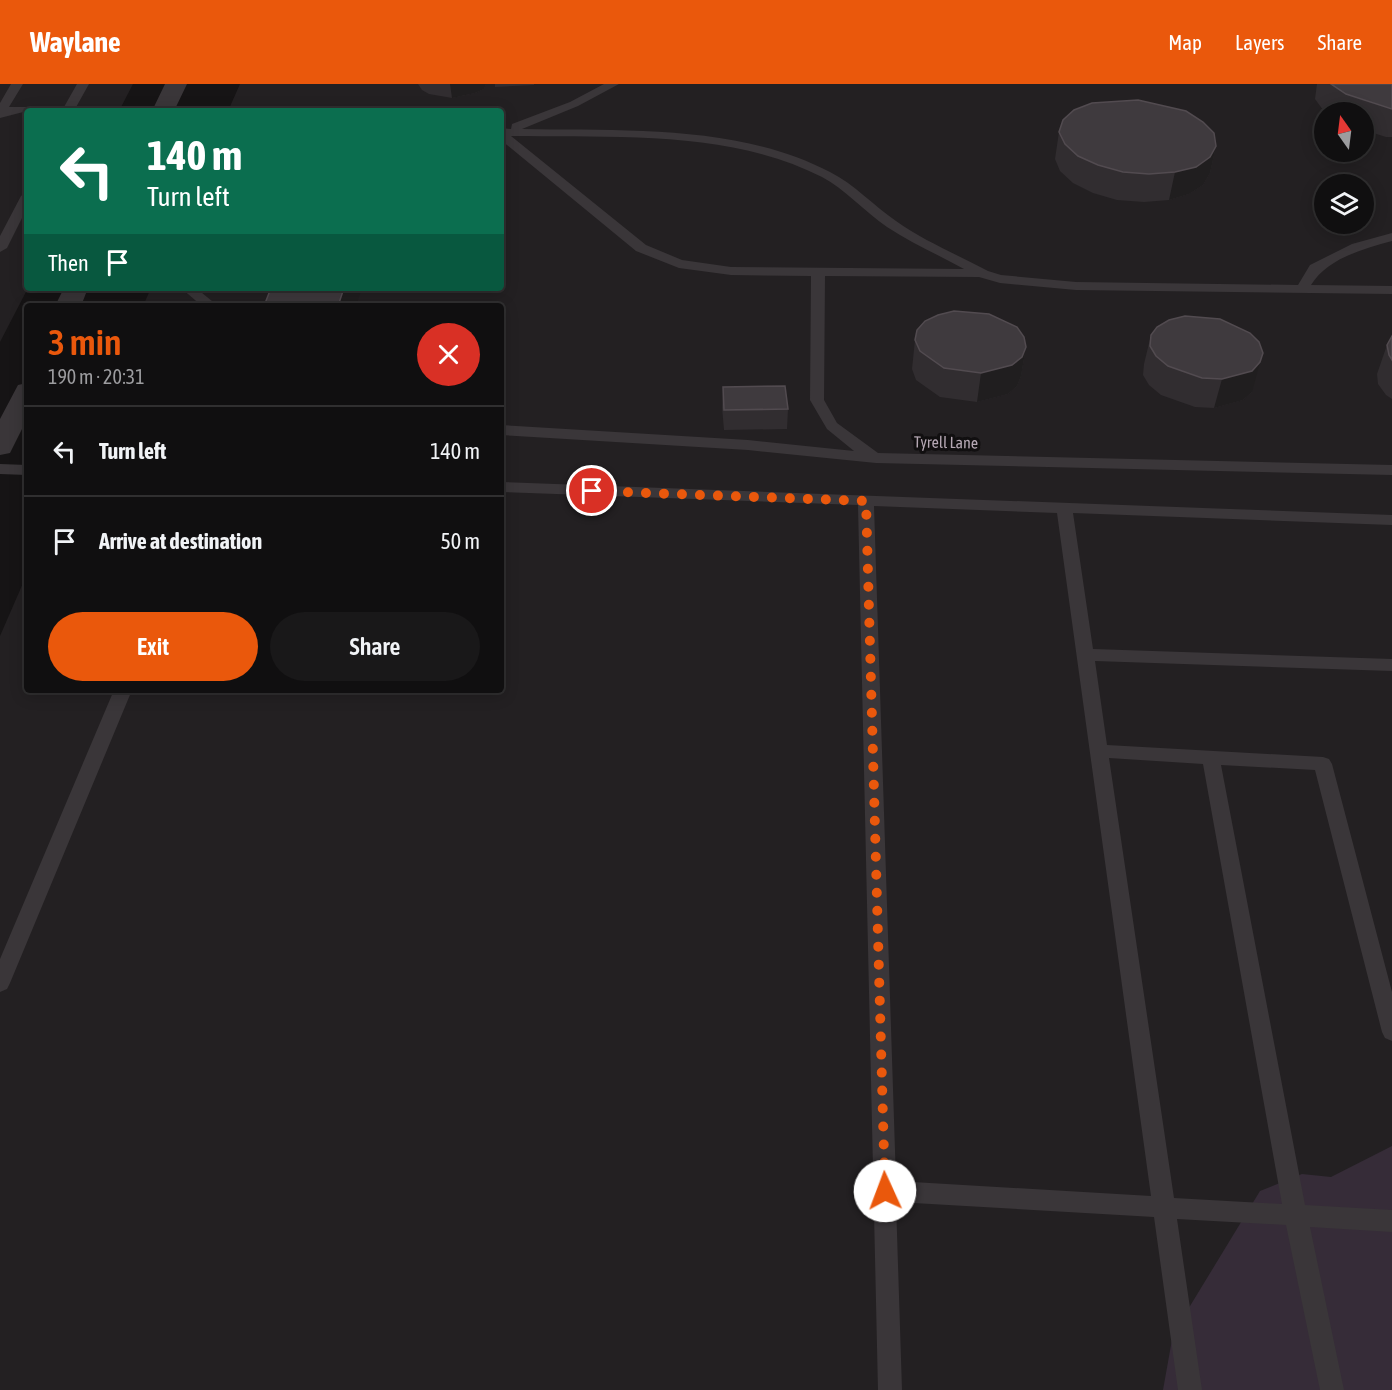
<!DOCTYPE html>
<html lang="en">
<head>
<meta charset="utf-8">
<style>
  :root { --surface:#100f10; --page:#191819; --text:#f1f3f6; --muted:#9c9c9f; --line:#302f30; --accent:#ea580c }
  body { margin:0; font-family:"Asap Condensed",sans-serif; background:var(--page); color:var(--text); height:100vh; display:flex; flex-direction:column; font-size:22px; white-space:nowrap }
  * { box-sizing:border-box; margin:0 }
  p { font-size:20px; color:var(--muted) }
  .icon { flex:none; width:33px; height:33px; fill:none; stroke:currentColor; stroke-width:2; stroke-linecap:round; stroke-linejoin:round }
  .map { position:relative; flex:1; overflow:hidden }
  .drawer { position:absolute; left:24px; top:219px; width:480px; height:390px; display:flex; flex-direction:column; background:var(--surface); border-radius:6px; box-shadow:0 3px 15px #0003,0 0 0 2px var(--line) }
  .drawer>* { flex:none }
  .banner { position:absolute; left:24px; top:24px; width:480px; height:183px; border-radius:6px; box-shadow:0 3px 15px #0003,0 0 0 2px var(--line); background:#0b6e4f; color:#fff; overflow:hidden }
  .needle { width:39px; rotate:346deg }
  .buttons { position:absolute; left:1314px; top:18px; display:grid; gap:12px }
  .buttons a { display:grid; place-items:center; width:60px; height:60px; border-radius:50%; background:var(--surface); box-shadow:0 3px 15px #0003,0 0 0 2px var(--line); font-size:30px }
  .pin { position:absolute; display:grid; place-items:center; width:51px; height:51px; color:#fff; margin:-26px; border:3px solid #fff; border-radius:50%; box-shadow:0 2px 6px #0007 }
  .me { position:absolute; width:66px; margin:-33px; rotate:358deg; stroke-linejoin:round; filter:drop-shadow(0 0 4px #0008) }
  .turn { display:flex; align-items:center; gap:21px; height:126px; padding:0 24px; font-size:27px }
  .turn .icon { width:78px; height:78px; stroke-width:2.5 }
  .turn b { display:block; font-size:42px; line-height:51px }
  .then { display:flex; align-items:center; height:57px; padding:0 24px; background:#0003; gap:12px; font-size:22px }
  .round { display:grid; place-items:center; flex:none; width:63px; height:63px; border-radius:32px; background:var(--page) }
  .head { display:flex; align-items:center; justify-content:space-between; height:102px; padding:0 24px }
  h1 { font-size:36px; font-weight:600; line-height:45px; color:var(--accent) }
  .cta { display:flex; gap:12px; margin-top:auto; padding:12px 24px }
  .cta a { flex:1; height:69px; border-radius:36px; background:var(--accent); color:#fff; font-size:24px; font-weight:600; line-height:69px; text-align:center }
  .cta a+a { background:var(--page); color:var(--text) }
  ul { padding:0; list-style:none }
  li { display:flex; align-items:center; gap:18px; height:90px; padding:0 24px; border-top:2px solid var(--line) }
  li div { flex:1 }
  li b { display:block; font-size:22px }
  li em { font-style:normal }
  header { display:flex; align-items:center; gap:36px; box-sizing:border-box; height:84px; padding:0 30px; background:var(--accent); color:#fff }
  header strong { font-size:28px }
  nav { display:flex; gap:33px; margin-inline-start:auto; font-size:21px }
  .map>svg:first-child { display:block }
</style>
</head>
<body>
<header>
<strong>Waylane</strong>
<nav><a>Map</a><a>Layers</a><a>Share</a></nav>
</header>
<div class="map">
<svg width="1392" height="1306" viewBox="0 0 1392 1306">
  <rect width="100%" height="100%" fill="#161415"/>
  <!-- built -->
  <path fill="#232022" fill-rule="evenodd" d="M0 0H133L119 27H27L28 204 0 258Z
    M240 0H1392V1306H0V552L27 490V606H501V222H143L151 204H501V27H228ZM1324 28H1364V68H1324ZM1324 100H1364V140H1324Z"/>
  <!-- water -->
  <path fill="#362c38" d="M1392 1062V1306H1163L1173 1250 1260 1107 1302 1090 1331 1093Z"/>
  <g fill="none" stroke-linecap="round" stroke-linejoin="round">
    <!-- service -->
    <path fill="#3a3639" fill-rule="evenodd" d="M11 0H23L9 23H64L77 0H89L75 25 77 27H27L0 34V19Z
      M604 0H619L578 22 522 45C623 47 738 40 830 88 854 100 874 122 896 137 924 157 958 171 988 187L1001 191 1076 198 1298 201 1310 181 1352 160 1392 149V157C1363 165 1328 174 1311 201L1392 202V210L1076 206 1000 199 979 193 825 192 824 316 837 339 878 369 1392 381V391L876 379 748 366 501 351V341L748 356 854 367 827 345 810 316 811 192 731 191 679 184 636 167 501 56V44L511 45 512 40 570 18ZM511 52C612 54 728 45 822 93 845 105 865 128 887 143 911 159 939 171 964 185L731 183 682 176 646 161Z
      M27 108V124L7 164 0 168V152L21 112Z
      M181 204H196L218 222H202Z
      M0 380 27 381V391L0 390Z
      M501 398 1392 431V441L1073 429 1093 565 1392 575V587L1095 577 1107 661 1323 673 1329 675 1332 680 1392 908V957L1385 954 1382 948 1315 686 1221 681 1305 1121 1392 1126V1148L1310 1143 1344 1306H1320L1286 1141 1177 1135 1202 1306H1178L1154 1133 896 1118 902 1306H878L858 421 501 408ZM874 422 1057 429 1151 1112 896 1097ZM1109 674 1203 680 1282 1120 1174 1114Z
      M114 606H132L10 899 7 905 0 908V875Z"/>
    <!-- tertiary -->
    <path fill="#3a3639" fill-rule="evenodd" d="M165 0H187L174 27H152Z
      M64 204H88L81 222H55Z
      M27 299V335L10 369 0 371V335L18 301Z"/>
  </g>
  <!-- wall -->
  <path fill="#312d30" d="M418 0H486L484 5 475 9 452 14 429 10 422 6Z
    M495 0H534V1L495 3Z
    M1317 0H1392V53H1386L1364 46V28H1326L1323 26 1315 15Z
    M1059 48 1216 62 1210 89 1203 101 1189 110 1169 116 1144 118 1117 116 1093 109 1073 99 1060 87 1055 75Z
    M1151 251 1252 308 1243 316 1214 324 1195 323 1161 311 1149 301 1143 291 1144 280Z
    M1392 252V315L1386 311 1378 300 1377 290 1387 261Z
    M915 256 1026 263 1021 292 1017 302 1008 310 977 318 940 313 916 296 912 285Z
    M723 303 788 325 787 345 724 346 722 323Z"/>
  <!-- shaded-wall -->
  <path fill="#201e1f" d="M450 0H486L484 5 475 9 452 14Z
    M1216 62 1210 89 1203 101 1189 110 1169 116 1175 88Z
    M344 204H362L356 222H338Z
    M1026 263 1021 292 1017 302 1008 310 977 318 981 289Z
    M1260 278 1252 308 1243 316 1214 324 1222 295Z"/>
  <!-- building -->
  <path fill="#3f3a3e" stroke="#524b50" stroke-width="1.5" d="M1331 0H1392V25L1346 10Z
    M1138 16 1186 27 1203 38 1214 49 1216 62 1210 73 1196 83 1175 88 1149 90 1123 88 1098 81 1078 72 1065 60 1059 48 1063 36 1074 26 1092 19Z
    M271 204H344L338 222H264Z
    M954 227 989 230 1017 243 1024 253 1026 263 1022 273 1012 281 981 289 944 284 920 267 915 256 917 246 925 237 938 231Z
    M1185 232 1220 235 1250 249 1259 258 1263 269 1260 278 1252 287 1222 295 1202 294 1168 282 1156 272 1150 262 1151 251 1157 243 1169 236Z
    M1392 252V276L1389 271 1387 261Z
    M785 302 788 325 724 326 723 303Z"/>
  <g fill="none" stroke-linecap="round" stroke-linejoin="round">
    <!-- route -->
    <path stroke="#ea580c" stroke-width="10" stroke-dasharray="0 18" d="M592 407 866 417 885 1107"/>
  </g>
  <g text-anchor="middle" stroke-width="6" stroke-linejoin="round" paint-order="stroke">
    <!-- street labels -->
    <g font-size="16" fill="#b5a7b3" stroke="#110f10">
      <text transform="translate(946 358) rotate(1)" y="6">Tyrell Lane</text>
    </g>
  </g>
</svg>
<div class="buttons">
<a><svg class="needle" viewBox="-14 -14 28 28"><path d="M0-13l5 13h-10z" fill="#e53935"/><path d="M0 13l5-13h-10z" fill="#9c9c9f"/></svg></a>
<a><svg class="icon" aria-label="layers" viewBox="0 0 24 24"><path d="M12 4l9 5-9 5-9-5zM3 14l9 5 9-5"/></svg></a>
</div>
<div class="pin" style="left:592px;top:407px;background:#d93025"><svg class="icon" aria-label="arrive" viewBox="0 0 24 24"><path d="M6 21V4h12l-3 4 3 4H6"/></svg></div>
<svg class="me" style="left:885px;top:1107px" viewBox="-20 -20 40 40"><circle r="19" fill="#fff"/><path d="M0-13L10 11 0 6-10 11z" fill="#ea580c"/></svg>
<div class="banner">
<div class="turn"><svg class="icon" aria-label="left" viewBox="0 0 24 24"><path d="M17 20v-9H6M10 6l-5 5 5 5"/></svg><div><b>140 m</b>Turn left</div></div>
<div class="then">Then<svg class="icon" aria-label="arrive" viewBox="0 0 24 24"><path d="M6 21V4h12l-3 4 3 4H6"/></svg></div>
</div>
<section class="drawer">
<div class="head"><div><h1>3 min</h1><p>190 m · 20:31</p></div><a class="round" style="background:#d93025;color:#fff"><svg class="icon" aria-label="close" viewBox="0 0 24 24"><path d="M6 6l12 12M18 6L6 18"/></svg></a></div>
<ul>
<li><svg class="icon" aria-label="left" viewBox="0 0 24 24"><path d="M17 20v-9H6M10 6l-5 5 5 5"/></svg><div><b>Turn left</b></div><em>140 m</em></li>
<li><svg class="icon" aria-label="arrive" viewBox="0 0 24 24"><path d="M6 21V4h12l-3 4 3 4H6"/></svg><div><b>Arrive at destination</b></div><em>50 m</em></li>
</ul>
<div class="cta"><a>Exit</a><a>Share</a></div>
</section>
</div>
</body>
</html>
